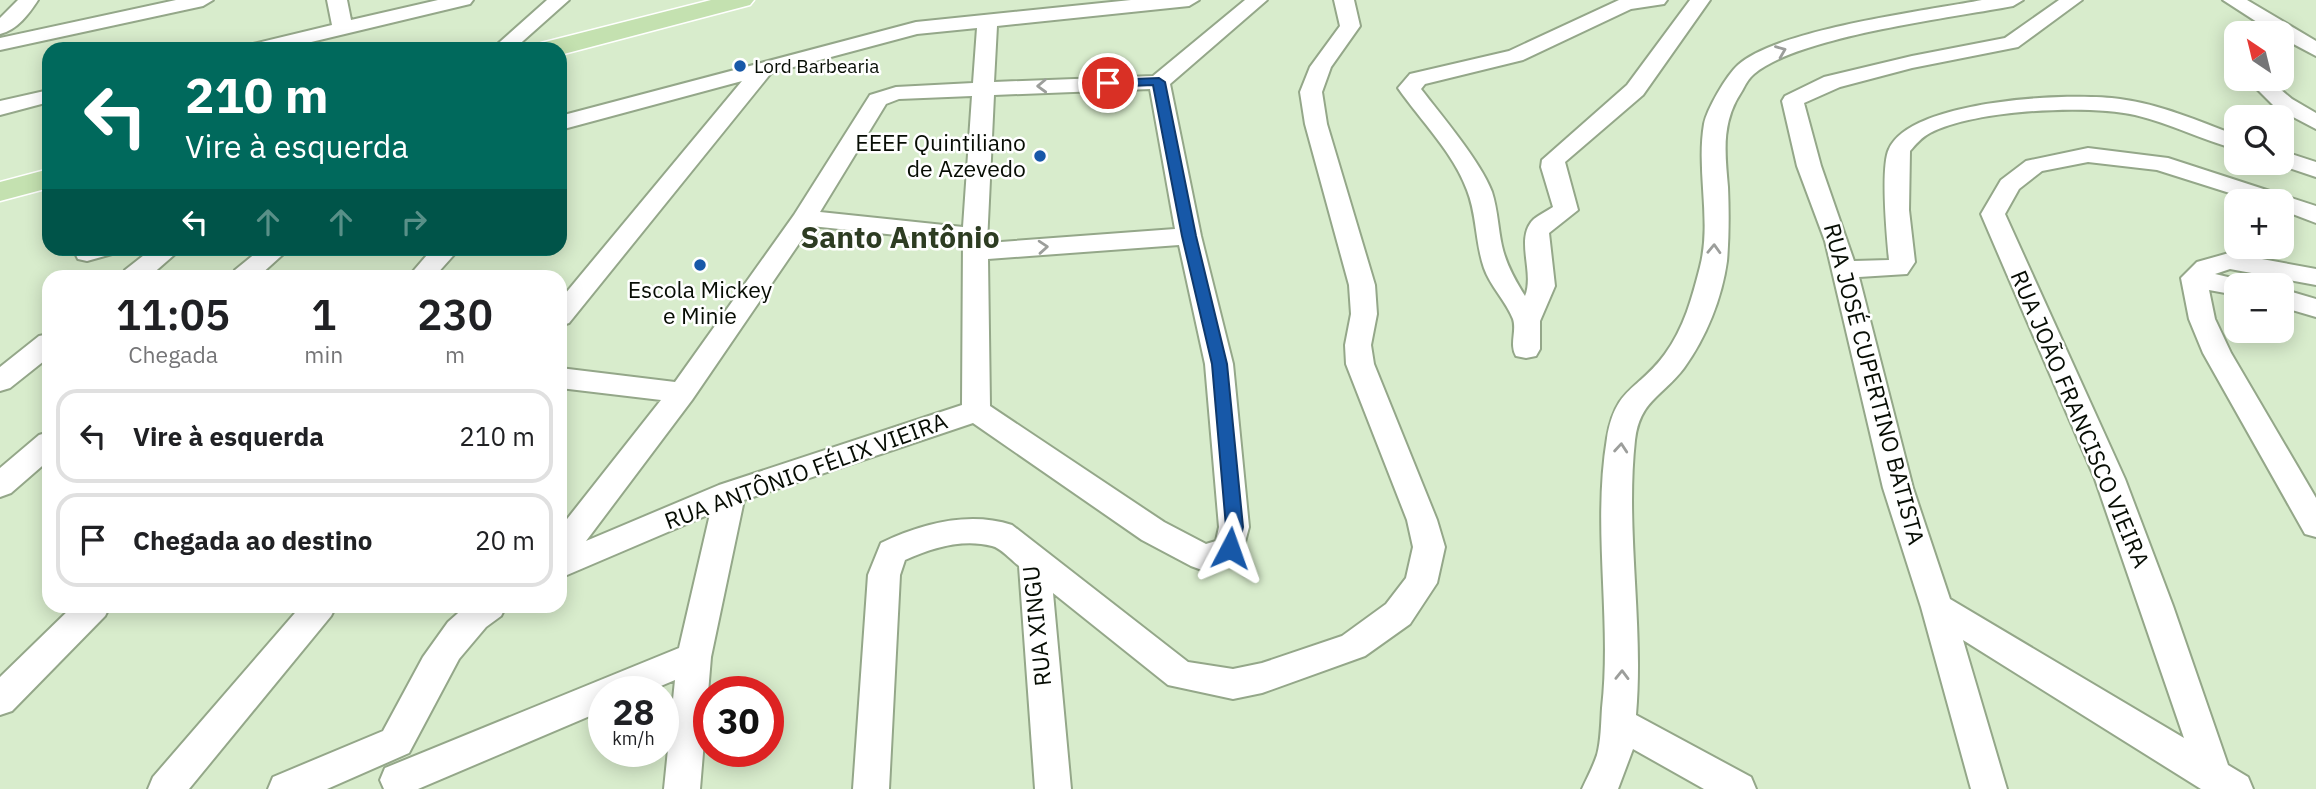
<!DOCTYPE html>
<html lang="pt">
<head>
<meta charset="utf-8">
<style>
  :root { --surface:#fff; --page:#f2f2f2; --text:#202124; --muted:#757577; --line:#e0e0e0 }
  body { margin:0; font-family:"IBM Plex Sans",sans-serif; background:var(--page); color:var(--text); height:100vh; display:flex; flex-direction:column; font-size:26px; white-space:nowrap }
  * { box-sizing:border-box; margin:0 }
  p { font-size:23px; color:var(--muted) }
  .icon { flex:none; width:38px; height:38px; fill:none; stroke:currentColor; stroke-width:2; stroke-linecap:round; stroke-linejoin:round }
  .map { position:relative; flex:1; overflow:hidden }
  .drawer { position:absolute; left:42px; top:270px; width:525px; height:343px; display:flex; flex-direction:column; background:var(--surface); border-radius:21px; box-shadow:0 4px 18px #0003 }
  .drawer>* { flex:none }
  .banner { position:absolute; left:42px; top:42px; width:525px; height:214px; border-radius:21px; box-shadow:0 4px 18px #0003; background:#00695c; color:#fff; overflow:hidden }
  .needle { width:46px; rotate:325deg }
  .controls { position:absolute; left:2224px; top:21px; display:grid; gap:14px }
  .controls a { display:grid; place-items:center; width:70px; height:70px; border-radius:14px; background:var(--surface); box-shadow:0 4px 18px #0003; font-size:35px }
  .speed { position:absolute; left:588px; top:676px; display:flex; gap:14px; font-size:35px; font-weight:700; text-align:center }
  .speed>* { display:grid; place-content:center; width:91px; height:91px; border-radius:50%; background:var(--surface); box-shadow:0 4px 18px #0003; line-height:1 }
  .speed small { font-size:18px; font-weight:400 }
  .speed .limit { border:10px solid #d22; background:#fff; color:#111 }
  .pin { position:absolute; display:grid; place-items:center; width:60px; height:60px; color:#fff; margin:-30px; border:4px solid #fff; border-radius:50%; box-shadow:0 2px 7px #0007 }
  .me { position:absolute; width:77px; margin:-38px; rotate:4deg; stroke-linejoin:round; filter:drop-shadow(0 0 5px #0008) }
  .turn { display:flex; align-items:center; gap:24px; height:147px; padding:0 28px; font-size:32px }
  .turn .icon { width:91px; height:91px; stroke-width:2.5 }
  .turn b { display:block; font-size:49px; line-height:60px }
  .lanes { display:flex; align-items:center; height:66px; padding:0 28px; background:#0003; justify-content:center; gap:35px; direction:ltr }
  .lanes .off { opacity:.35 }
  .eta { display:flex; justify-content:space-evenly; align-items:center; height:119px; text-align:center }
  .eta b { font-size:42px; font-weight:600; line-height:49px }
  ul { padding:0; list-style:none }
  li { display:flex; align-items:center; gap:21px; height:94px; margin:0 14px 10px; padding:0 14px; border:4px solid var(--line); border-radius:21px }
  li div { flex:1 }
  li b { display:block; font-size:26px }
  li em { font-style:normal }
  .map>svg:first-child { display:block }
</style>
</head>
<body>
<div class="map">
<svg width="2316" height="789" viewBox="0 0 2316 789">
  <rect width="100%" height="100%" fill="#d8eccc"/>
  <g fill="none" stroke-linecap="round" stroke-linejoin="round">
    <defs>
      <path id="minor" d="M18 0H38C29 14 17 30 0 34V18Z
        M176 0H213L203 6 0 50V38Z
        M327 0H347L351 20 438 0H473L470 4 282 49H246L249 45 332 25Z
        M547 0H569L514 49H492Z
        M1131 0H1199L1189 6 997 26 994 82 1153 76 1245 0H1267L1170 84 1201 236 1233 364 1249 527 1241 557 1217 570H1202L1191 566 1142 540 973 423 744 500 711 657 700 789H664L675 680 649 691H604V710L418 789H384L380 780 385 768 679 648 710 514 560 578V528L661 400 560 388V368L675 382 794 215 870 95 896 87 973 83 977 28 917 34 771 73 569 323 560 326V300L742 81 560 130V116L916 22ZM1150 89 1175 229 987 243 994 95ZM972 96 963 227 820 212 886 104 899 99ZM811 226 963 242 962 405 719 485 586 541 692 400ZM1179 245 1205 364 1219 527 1216 541 1206 544 1164 522 990 406 988 259Z
        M1334 0H1354L1360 26 1331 67 1322 92 1327 124 1375 285 1377 314 1371 345 1374 364 1437 520 1445 547 1437 583 1410 624 1365 656 1262 693 1233 699 1168 685 1053 593 1071 789H1035L1019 566C1011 560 1001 548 992 546 963 538 931 548 905 560L900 575 889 789H853L868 575 881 543C921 524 968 511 1012 525L1188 662 1233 669 1262 663 1342 636 1386 604 1406 578 1413 547 1407 520 1346 364 1345 345 1351 314 1349 285 1305 124 1300 92 1310 67 1340 26Z
        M1619 0H1667L1664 4 1631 9 1523 60 1425 84 1421 89C1441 115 1481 162 1492 192 1498 211 1498 228 1502 246 1506 264 1515 280 1525 296 1535 272 1514 238 1534 219 1539 215 1547 211 1553 207L1541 167 1542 160 1627 85 1690 0H1710L1643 95 1565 162 1578 210 1549 233 1555 286 1540 321V349L1536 356 1526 358 1516 356C1509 344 1517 331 1513 319 1506 301 1490 286 1484 268 1475 242 1477 215 1467 190 1453 152 1421 121 1398 88L1410 74 1509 51Z
        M1982 0H2023L2013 6C1951 18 1799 36 1754 74 1749 78 1745 85 1742 91 1721 122 1725 152 1728 187 1729 211 1729 238 1727 261 1722 298 1706 338 1684 368 1662 397 1640 400 1635 440 1625 531 1644 624 1636 715L1751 777 1756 789H1704L1633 749 1618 789H1582C1587 778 1593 767 1597 755 1601 741 1601 723 1602 708 1612 619 1592 527 1607 438 1616 386 1638 391 1665 354 1684 328 1692 298 1700 267 1712 221 1696 171 1704 124 1707 109 1726 76 1738 65 1778 29 1925 11 1982 0Z
        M2059 0H2082L2018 47 1912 68 1840 87 1804 103 1821 166 1854 261 1889 260C1887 238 1880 167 1889 149 1911 99 2072 92 2120 99 2160 104 2198 121 2236 135V149C2202 140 2170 123 2135 115 2087 104 1974 110 1930 133 1922 137 1916 144 1910 151L1909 210 1915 262 1907 274 1859 277 1913 488 1950 599 2184 738 2095 479 1981 214 2001 180 2026 161 2088 148 2168 158 2316 206V223L2282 210V201H2255L2157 170 2088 162 2042 171 2019 189 2005 214 2125 479 2173 606 2228 765 2248 777 2253 789H2201L1963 640 2007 789H1971L1921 607 1883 488 1825 241 1797 166 1782 101 1785 96 1824 77 1912 56 2005 38Z
        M2223 0H2247L2316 41V56L2282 38V33H2274Z
        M2247 79H2268L2292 99 2316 113V129L2276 108Z
        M49 90V102L0 115V101Z
        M2282 151 2316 162V177L2274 163H2282Z
        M77 248H115L112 254 87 261 78 259 75 253Z
        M153 248H182L150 276H122L125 270Z
        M262 248H290L259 276H232L235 270Z
        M433 248H460L435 276H409Z
        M2229 253 2316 269V285L2230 269 2215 274 2245 281 2248 285H2236V295L2209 290 2215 319 2231 353 2316 498V537L2305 534 2203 353 2189 319 2181 278 2197 262Z
        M2282 289 2316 299V317L2282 307Z
        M49 334V357L10 388 0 391V367L39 336Z
        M49 432V460L11 493 0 497V468L39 435Z
        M73 606H110L105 616 12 711 0 715V677Z
        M301 606H336L331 616 189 789H148L153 777Z
        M466 606H506L501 616 486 627 459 659 409 753 327 789H268L273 777 383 731 423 657 448 622Z"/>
      <path id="major" d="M711 0H754L750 5 560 55V49H537L541 43Z
        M49 169V188L0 201V182Z"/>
    </defs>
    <!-- minor casing -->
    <use href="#minor" stroke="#94a789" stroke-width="4"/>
    <!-- major casing -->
    <use href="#major" stroke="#fff" stroke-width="3"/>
    <!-- minor -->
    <use href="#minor" fill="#fff" fill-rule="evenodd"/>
    <!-- major -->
    <use href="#major" fill="#c4e1b0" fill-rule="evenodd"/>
  </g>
  <!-- one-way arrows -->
  <defs><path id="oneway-chevron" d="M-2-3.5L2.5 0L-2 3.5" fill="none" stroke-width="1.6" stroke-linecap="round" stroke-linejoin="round" transform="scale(1.75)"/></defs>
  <g stroke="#9c9e9b">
    <use href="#oneway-chevron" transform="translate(1781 51) rotate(-22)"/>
    <use href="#oneway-chevron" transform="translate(1042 86) rotate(178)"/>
    <use href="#oneway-chevron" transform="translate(1043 247) rotate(-4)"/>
    <use href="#oneway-chevron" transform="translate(1714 249) rotate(-88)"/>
    <use href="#oneway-chevron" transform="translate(1621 448) rotate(-85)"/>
    <use href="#oneway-chevron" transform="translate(1622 675) rotate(-89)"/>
  </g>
  <!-- route -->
  <path fill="#1758a8" stroke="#0f396d" stroke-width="2" d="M1159 78 1165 82 1196 236 1227 364 1243 527 1237 553H1224L1222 548 1226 527 1212 364 1182 236 1153 85 1108 87 1102 83 1108 80Z"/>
  <!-- markers -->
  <g fill="#1758a8" stroke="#fff" stroke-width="2.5">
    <circle cx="740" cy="66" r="7"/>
    <circle cx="1040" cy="156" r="7"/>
    <circle cx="700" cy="265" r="7"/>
  </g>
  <g text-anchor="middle" stroke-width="5" stroke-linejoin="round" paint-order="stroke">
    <!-- far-poi labels -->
    <g font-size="19" fill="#070d04" stroke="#fff" text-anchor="start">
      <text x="754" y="73">Lord Barbearia</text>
    </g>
    <!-- poi labels -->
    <g font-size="23" fill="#070d04" stroke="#fff" text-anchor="end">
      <text x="1026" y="151">EEEF Quintiliano<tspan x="1026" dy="26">de Azevedo</tspan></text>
      <text x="700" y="298" text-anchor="middle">Escola Mickey<tspan x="700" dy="26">e Minie</tspan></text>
    </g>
    <!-- street labels -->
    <g font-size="23" fill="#070d04" stroke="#fff">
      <text transform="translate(1874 384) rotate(75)" y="8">RUA JOSÉ CUPERTINO BATISTA</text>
      <text transform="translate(2080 419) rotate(67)" y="8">RUA JOÃO FRANCISCO VIEIRA</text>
      <text transform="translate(806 471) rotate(-20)" y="8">RUA ANTÔNIO FÉLIX VIEIRA</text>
      <text transform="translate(1037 626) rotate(-96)" y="8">RUA XINGU</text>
    </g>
    <!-- district labels -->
    <g font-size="30" font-weight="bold" fill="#2d3c22" stroke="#fff">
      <text x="900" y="248">Santo Antônio</text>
    </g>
  </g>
</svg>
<div class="controls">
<a><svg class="needle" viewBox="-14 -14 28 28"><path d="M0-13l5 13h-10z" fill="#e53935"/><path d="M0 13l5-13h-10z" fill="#757577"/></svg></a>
<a><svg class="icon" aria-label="search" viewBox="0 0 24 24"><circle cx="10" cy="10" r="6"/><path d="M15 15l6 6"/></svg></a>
<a>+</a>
<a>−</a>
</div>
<div class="speed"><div>28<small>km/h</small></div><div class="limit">30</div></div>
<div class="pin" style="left:1108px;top:83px;background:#d93025"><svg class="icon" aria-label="arrive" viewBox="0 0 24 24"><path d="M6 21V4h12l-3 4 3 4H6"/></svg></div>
<svg class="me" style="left:1230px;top:548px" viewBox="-20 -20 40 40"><path d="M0-17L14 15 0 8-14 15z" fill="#1758a8" stroke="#fff" stroke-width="4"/></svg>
<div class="banner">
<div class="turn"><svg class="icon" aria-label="left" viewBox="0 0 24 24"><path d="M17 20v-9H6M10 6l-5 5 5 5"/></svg><div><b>210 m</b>Vire à esquerda</div></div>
<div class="lanes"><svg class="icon" aria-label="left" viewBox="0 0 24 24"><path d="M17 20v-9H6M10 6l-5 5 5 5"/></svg><svg class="icon off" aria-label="ahead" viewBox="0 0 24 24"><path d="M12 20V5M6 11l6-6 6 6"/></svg><svg class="icon off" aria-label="ahead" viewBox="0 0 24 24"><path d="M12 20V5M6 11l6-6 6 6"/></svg><svg class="icon off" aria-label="right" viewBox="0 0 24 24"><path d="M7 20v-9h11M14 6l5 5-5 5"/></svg></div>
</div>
<section class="drawer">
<div class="eta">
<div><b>11:05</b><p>Chegada</p></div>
<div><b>1</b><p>min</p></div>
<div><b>230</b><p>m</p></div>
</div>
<ul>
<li><svg class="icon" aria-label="left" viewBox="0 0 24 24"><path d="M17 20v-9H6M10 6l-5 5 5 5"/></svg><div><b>Vire à esquerda</b></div><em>210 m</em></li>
<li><svg class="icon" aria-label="arrive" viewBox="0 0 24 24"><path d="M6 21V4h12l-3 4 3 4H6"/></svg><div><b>Chegada ao destino</b></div><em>20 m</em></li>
</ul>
</section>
</div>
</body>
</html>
